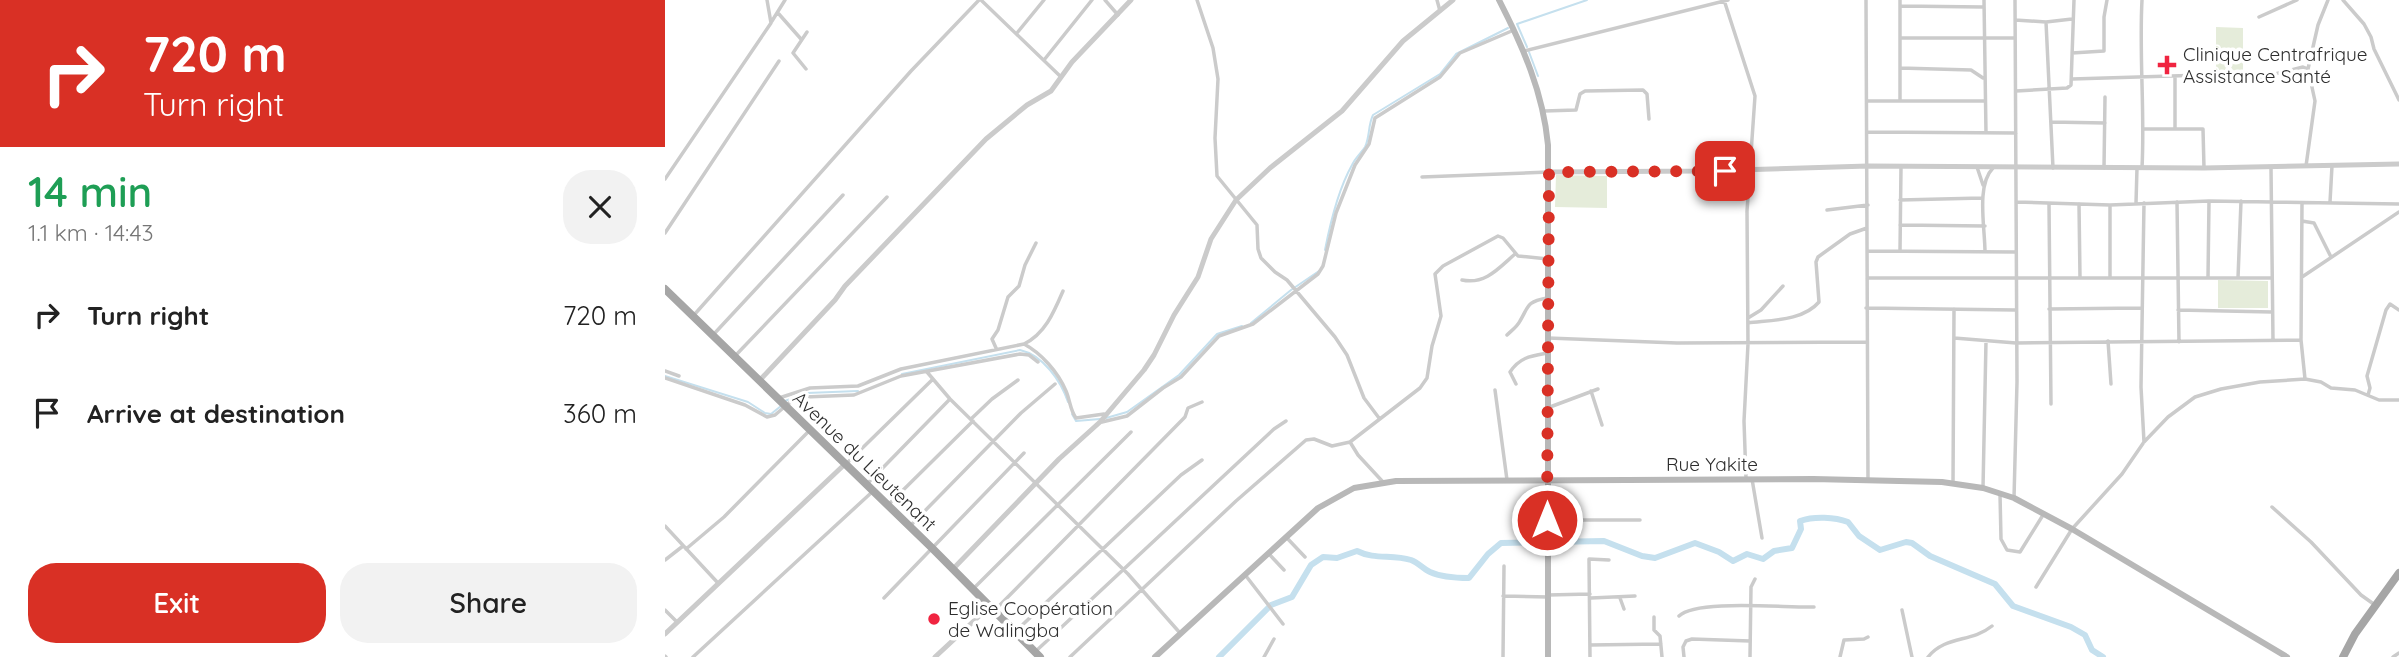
<!DOCTYPE html>
<html lang="en">
<head>
<meta charset="utf-8">
<style>
  :root { --surface:#fff; --page:#f2f2f2; --text:#222; --muted:#767676; --accent:#d93025 }
  body { margin:0; font-family:Quicksand,sans-serif; background:var(--page); color:var(--text); height:100vh; display:flex; flex-direction:column; font-size:26px; white-space:nowrap }
  * { box-sizing:border-box; margin:0 }
  p { font-size:23px; color:var(--muted) }
  .icon { flex:none; width:38px; height:38px; fill:none; stroke:currentColor; stroke-width:2; stroke-linecap:round; stroke-linejoin:round }
  .map { position:relative; flex:1; overflow:hidden }
  .drawer { display:flex; flex-direction:column; background:var(--surface); width:665px }
  .drawer>* { flex:none }
  .banner { background:#d93025; color:#fff; overflow:hidden }
  .pin { position:absolute; display:grid; place-items:center; width:60px; height:60px; color:#fff; margin:-30px; border-radius:14px; box-shadow:0 4px 10px #0006 }
  .me { position:absolute; width:77px; margin:-38px; rotate:0deg; stroke-linejoin:round; filter:drop-shadow(0 0 5px #0008) }
  .turn { display:flex; align-items:center; gap:24px; height:147px; padding:0 28px; font-size:32px }
  .turn .icon { width:91px; height:91px; stroke-width:2.5 }
  .turn b { display:block; font-size:49px; line-height:60px }
  .round { display:grid; place-items:center; flex:none; width:74px; height:74px; border-radius:28px; background:var(--page) }
  .headline { display:flex; align-items:center; justify-content:space-between; height:119px; padding:0 28px }
  h1 { font-size:42px; font-weight:600; line-height:52px; color:#1e9e55 }
  .primary-button { display:flex; gap:14px; margin-top:auto; padding:14px 28px }
  .primary-button a { flex:1; height:80px; border-radius:28px; background:var(--accent); color:#fff; font-size:28px; font-weight:600; line-height:80px; text-align:center }
  .primary-button a+a { background:var(--page); color:var(--text) }
  ul { padding:0; list-style:none }
  li { display:flex; align-items:center; gap:21px; height:98px; padding:0 28px }
  li div { flex:1 }
  li b { display:block; font-size:26px }
  li em { font-style:normal }
  main { display:flex; flex:1; min-height:0 }
  .map>svg:first-child { display:block }
</style>
</head>
<body>
<main>
<section class="drawer">
<div class="banner">
<div class="turn"><svg class="icon" aria-label="right" viewBox="0 0 24 24"><path d="M7 20v-9h11M14 6l5 5-5 5"/></svg><div><b>720 m</b>Turn right</div></div>
</div>
<div class="headline"><div><h1>14 min</h1><p>1.1 km · 14:43</p></div><a class="round"><svg class="icon" aria-label="close" viewBox="0 0 24 24"><path d="M6 6l12 12M18 6L6 18"/></svg></a></div>
<ul>
<li><svg class="icon" aria-label="right" viewBox="0 0 24 24"><path d="M7 20v-9h11M14 6l5 5-5 5"/></svg><div><b>Turn right</b></div><em>720 m</em></li>
<li><svg class="icon" aria-label="arrive" viewBox="0 0 24 24"><path d="M6 21V4h12l-3 4 3 4H6"/></svg><div><b>Arrive at destination</b></div><em>360 m</em></li>
</ul>
<div class="primary-button"><a>Exit</a><a>Share</a></div>
</section>
<div class="map">
<svg width="1734" height="657" viewBox="0 0 1734 657">
  <rect width="100%" height="100%" fill="#fff"/>
  <!-- green -->
  <path fill="#e5ecda" d="M1551 27 1578 28V71H1551Z
    M891 175 942 176V208L890 207Z
    M1553 280 1603 281V308H1553Z"/>
  <g fill="none" stroke-linecap="round" stroke-linejoin="round">
    <!-- stream -->
    <path stroke="#c5e0ee" stroke-width="2" d="M862 47 852 24 922 0
      M864 52 873 76
      M660 250C665 224 674 188 687 165 690 158 696 153 700 147 705 136 703 125 708 115L775 74 791 54 843 28
      M586 323 626 290 654 271
      M237 374 355 350C378 355 396 381 403 402
      M0 376 83 402 100 413 106 414 116 406
      M120 401 142 393 193 391
      M407 414 411 421 435 419
      M441 418 462 412 514 375 552 334 577 326"/>
    <!-- river -->
    <path stroke="#c5e0ee" stroke-width="6" d="M554 657 606 605 627 597 646 565 658 557 672 558 692 551C710 560 727 554 746 560 754 563 758 569 765 572 776 577 793 578 804 578L823 554 836 543 939 541 977 556 990 558 1030 543 1054 552 1068 561 1082 554 1098 559 1109 551 1127 548 1136 529 1135 521C1149 516 1170 517 1183 522L1194 536 1215 550 1241 542 1247 543 1265 556 1330 584 1348 606 1406 627 1420 635 1427 650 1438 657"/>
    <!-- minor -->
    <path stroke="#cbcbcb" stroke-width="3.5" d="M316 0 395 76
      M440 0 453 15
      M532 0 548 48 553 79 550 138 552 176 592 225 593 249 596 258 610 272 622 280 670 337 682 355 699 398 714 418
      M772 0 775 11
      M1059 0 1090 96 1082 211 1083 344 1079 421 1081 479
      M1201 0 1203 480
      M1319 0 1321 133
      M1477 0C1474 56 1480 112 1477 168
      M1678 0 1699 24 1706 37 1709 49 1734 100
      M1235 6 1318 7
      M113 13 136 39
      M1594 17 1632 0
      M1350 20 1381 22 1407 19
      M107 21 120 0
      M1381 22 1388 168
      M352 33 379 0
      M1235 38H1350
      M859 51 1063 0
      M1407 53 1439 51V17L1442 0
      M379 60 427 0
      M1235 68 1306 70 1318 78
      M141 69 128 53 142 32
      M1407 79 1539 75C1552 76 1564 81 1577 82L1638 67 1643 69
      M1351 91 1402 88 1406 85 1409 0
      M1235 100V0
      M1202 101H1319
      M879 111 911 110 915 94 920 91 978 90 982 94 984 119
      M1386 122 1440 123
      M1510 128V76
      M1479 129H1538L1539 168
      M1203 132 1351 133
      M1641 166 1650 101 1643 69 1653 25 1663 0
      M1312 167 1318 185
      M1439 168 1440 97
      M1606 168 1608 340
      M757 177 884 172
      M0 179 106 23 102 0
      M1235 200 1317 198
      M1351 202 1445 205 1544 201 1734 204
      M1512 202 1514 342
      M1665 202 1667 166
      M1471 203 1472 168
      M1479 203 1476 387 1479 442
      M1637 203 1636 340 1640 379
      M1384 204 1386 404
      M1414 204 1415 278
      M1162 210 1203 205
      M1637 221 1649 223 1666 257
      M1235 225 1320 226
      M0 233 114 61
      M1202 251 1351 252
      M1235 251 1236 167
      M1320 252C1320 228 1311 185 1328 168
      M1637 277 1734 212
      M1202 278H1606
      M1445 278V205
      M1543 278 1544 201
      M1573 278 1576 201
      M797 280C820 285 834 268 850 254
      M1201 308 1350 310
      M1384 309 1476 308
      M1513 310 1607 312
      M29 315 246 71 314 0
      M1083 318 1096 310 1118 286
      M1083 323C1106 320 1138 321 1154 302L1151 262 1153 257 1185 234 1202 228
      M48 335 178 195
      M842 335C846 331 852 327 855 321 864 306 861 302 882 298
      M883 338 1012 343 1201 342
      M1289 338 1351 343 1636 340
      M1443 341 1446 384
      M359 344C380 334 389 312 398 291
      M331 348 327 339 333 330 343 297 354 286 360 265 371 243
      M70 356 222 197
      M0 371 14 376
      M262 372 285 399 463 574 515 633
      M0 378 80 405 102 417 110 415 124 403 140 397 189 395 236 376 355 354 364 355 373 362
      M851 384 845 372C855 357 866 356 883 353
      M830 390 842 480
      M926 391 937 425
      M1703 395 1705 388 1702 376 1721 310 1725 304 1734 310
      M114 398 145 388 193 386 236 369 359 344C376 353 393 372 401 391 405 400 405 410 411 418L439 414
      M885 407 933 389
      M306 419 327 399 353 380
      M437 422 462 416 498 388 516 377 554 336 588 324 653 274 658 266 671 213 690 165 704 144 710 118 775 77 795 53 849 30
      M685 442 693 455 718 482
      M182 463 268 379
      M1087 479 1097 538
      M1288 483 1289 309
      M201 485 285 399
      M1318 488 1321 341
      M1335 494 1336 539 1342 550 1355 552 1378 515
      M1349 498 1352 382 1350 0
      M224 504 308 421
      M1607 507 1646 542 1696 595 1710 605
      M883 520H975
      M246 525 356 413 390 384
      M0 526 53 583
      M621 537 640 557
      M21 549 59 517 144 431
      M604 554 619 570
      M0 560 18 546
      M581 576 618 624
      M1371 587 1407 529 1457 474 1479 442 1503 417 1530 397 1556 389 1595 382 1640 379 1656 382 1666 388 1690 390 1714 400H1734
      M309 588 466 432
      M883 595 925 594
      M838 596 883 597
      M219 598 359 453
      M926 598 970 596
      M955 598 959 609
      M331 609 520 417 523 408 537 402
      M0 610 12 622
      M1237 610 1247 657
      M1014 616C1031 599 1121 608 1149 607
      M989 617V630L995 636 997 657
      M351 631 516 475 537 460
      M925 645 996 644
      M371 651 609 429 621 421
      M0 656 1 657
      M28 657 206 493
      M405 657 571 501 641 440 649 439 667 446 685 442 755 388 762 378 767 346 776 316 770 274 778 266 833 236 838 238 853 256 883 259
      M599 657 609 639
      M838 657 839 566
      M925 657 924 559 944 560
      M1019 657 1018 647 1021 641 1027 639 1085 641
      M1085 657 1086 587 1090 579
      M1175 657 1179 640 1199 639 1203 637
      M1263 657C1281 635 1306 643 1327 626
      M1728 657 1734 653"/>
    <!-- tertiary -->
    <path stroke="#cbcbcb" stroke-width="5" d="M884 172 1036 171 1203 166 1539 168 1734 164
      M95 380 170 300 180 286 321 139 362 105 386 91 407 62 466 0
      M288 569 394 459 435 422 479 370 489 355 509 315 533 277 546 239 571 200 605 168 677 111 738 41 788 0
      M0 634 180 464
      M270 657 325 606"/>
    <!-- secondary -->
    <path stroke="#b8b8b8" stroke-width="6" d="M834 0C858 47 878 92 883 145V657
      M490 657 653 508 689 488 731 481 1148 479 1277 482 1318 488 1349 498 1407 529 1622 657"/>
    <!-- primary -->
    <path stroke="#a6a6a6" stroke-width="8" d="M0 289 267 548 375 657
      M1678 657 1690 634 1734 573"/>
  </g>
  <g fill="none" stroke-linecap="round" stroke-linejoin="round">
    <!-- route -->
    <path stroke="#d93025" stroke-width="12" stroke-dasharray="0 21.6" d="M882 520 884 172 1060 171"/>
  </g>
  <!-- markers -->
  <g fill="#f02440" stroke="#fff" stroke-width="2.5">
    <path d="M1498.5 54.5h7v7h7v7h-7v7h-7v-7h-7v-7h7z"/>
    <circle cx="269" cy="619" r="7"/>
  </g>
  <g text-anchor="middle" stroke-width="7" stroke-linejoin="round" paint-order="stroke">
    <!-- poi labels -->
    <g font-size="19" fill="#2e2e2e" stroke="#fff" text-anchor="start">
      <text x="1518" y="61">Clinique Centrafrique<tspan x="1518" dy="22">Assistance Santé</tspan></text>
      <text x="283" y="615">Eglise Coopération<tspan x="283" dy="22">de Walingba</tspan></text>
    </g>
    <!-- street labels -->
    <g font-size="19" fill="#2e2e2e" stroke="#fff">
      <text transform="translate(200 461) rotate(44)" y="7">Avenue du Lieutenant</text>
      <text x="1047" y="471">Rue Yakite</text>
    </g>
  </g>
</svg>
<div class="pin" style="left:1060px;top:171px;background:#d93025"><svg class="icon" aria-label="arrive" viewBox="0 0 24 24"><path d="M6 21V4h12l-3 4 3 4H6"/></svg></div>
<svg class="me" style="left:882px;top:520px" viewBox="-20 -20 40 40"><circle r="17" fill="#d93025" stroke="#fff" stroke-width="3"/><path d="M0-11L8 9 0 5-8 9z" fill="#fff"/></svg>
</div>
</main>
</body>
</html>
